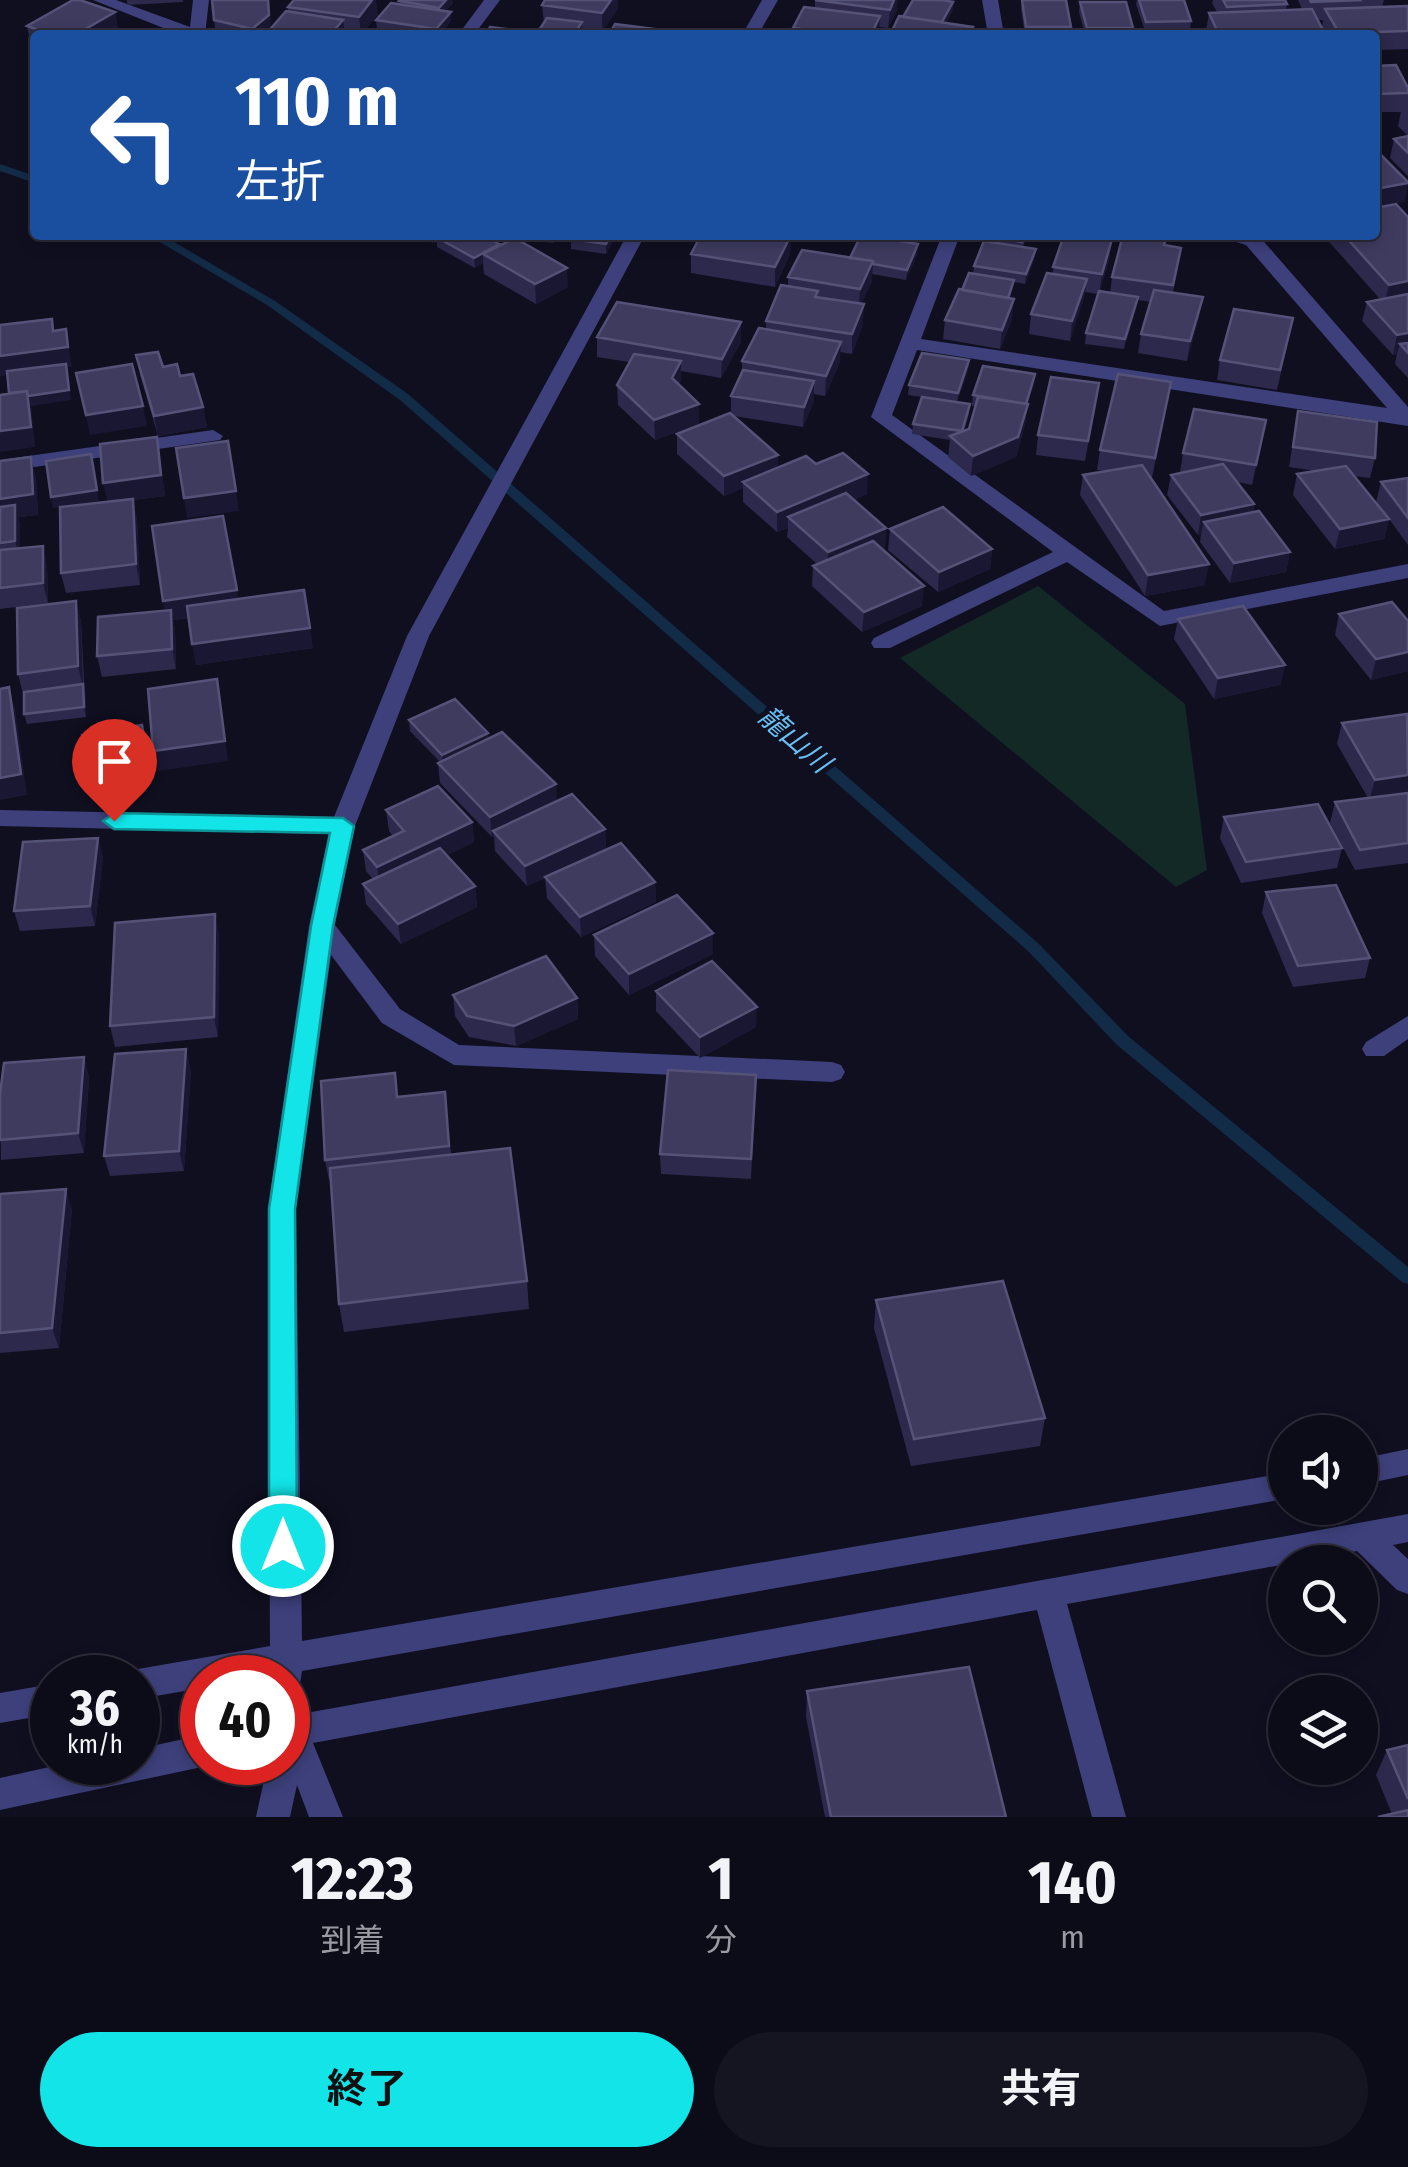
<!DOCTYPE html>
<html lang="ja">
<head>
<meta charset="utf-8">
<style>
  :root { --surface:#0c0b18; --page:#151421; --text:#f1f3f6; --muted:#9a9ba2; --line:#2c2b37; --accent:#12e4e7 }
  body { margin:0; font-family:"Fira Sans Condensed","Noto Sans JP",sans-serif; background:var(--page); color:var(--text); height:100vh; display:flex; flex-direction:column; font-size:38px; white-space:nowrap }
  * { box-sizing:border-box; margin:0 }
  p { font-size:32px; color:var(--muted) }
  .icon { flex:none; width:55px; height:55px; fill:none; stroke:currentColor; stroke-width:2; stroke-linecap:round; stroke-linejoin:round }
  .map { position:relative; height:1817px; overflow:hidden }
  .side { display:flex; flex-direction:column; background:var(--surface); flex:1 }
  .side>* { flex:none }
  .hud { position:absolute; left:30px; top:30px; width:1350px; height:210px; border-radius:10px; box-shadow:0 5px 15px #0003,0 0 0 2px var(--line); background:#1a4fa0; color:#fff; overflow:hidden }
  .controls { position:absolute; left:1268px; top:1415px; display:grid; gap:20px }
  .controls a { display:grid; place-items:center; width:110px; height:110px; border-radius:50%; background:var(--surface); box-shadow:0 5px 15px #0003,0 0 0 2px var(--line); font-size:50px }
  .speed { position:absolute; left:30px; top:1655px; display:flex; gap:20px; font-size:50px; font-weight:700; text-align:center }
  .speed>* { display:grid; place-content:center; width:130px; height:130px; border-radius:50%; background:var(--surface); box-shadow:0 5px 15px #0003,0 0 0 2px var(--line); line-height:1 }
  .speed small { font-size:25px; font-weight:400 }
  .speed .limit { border:15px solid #d22; background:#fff; color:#111 }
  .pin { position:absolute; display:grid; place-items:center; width:85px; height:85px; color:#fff; margin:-102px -42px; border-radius:50% 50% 50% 0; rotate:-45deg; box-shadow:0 0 10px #0007 }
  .pin .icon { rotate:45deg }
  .me { position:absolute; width:110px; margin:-55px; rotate:0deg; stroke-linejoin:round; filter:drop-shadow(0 0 8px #0008) }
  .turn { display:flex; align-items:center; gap:35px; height:210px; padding:0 40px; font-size:45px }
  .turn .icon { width:130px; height:130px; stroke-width:2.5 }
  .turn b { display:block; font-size:70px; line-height:85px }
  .eta { display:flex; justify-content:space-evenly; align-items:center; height:170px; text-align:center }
  .eta b { font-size:60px; font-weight:700; line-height:70px }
  .action { display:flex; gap:20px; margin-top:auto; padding:20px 40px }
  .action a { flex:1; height:115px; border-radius:60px; background:var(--accent); color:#111; font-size:40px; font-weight:700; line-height:115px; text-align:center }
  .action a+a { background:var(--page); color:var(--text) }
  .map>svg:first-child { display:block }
</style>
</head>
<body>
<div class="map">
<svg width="1408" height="1817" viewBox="0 0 1408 1817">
  <rect width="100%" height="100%" fill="#100f20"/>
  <!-- green -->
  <path fill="#122926" d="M1038 586 1185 704 1207 870 1176 887 900 658Z"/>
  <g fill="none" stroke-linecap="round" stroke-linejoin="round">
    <!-- stream -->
    <path fill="#122b46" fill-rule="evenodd" d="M0 164 35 176V183L0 171Z
      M148 235H162L275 301 408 394 1039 944 1128 1036 1408 1267V1284L1402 1282 1116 1044 1029 952 400 400 267 305Z"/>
    <!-- minor -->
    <path fill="#3d407b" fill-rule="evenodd" d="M93 0H116L190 27 193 0H209L205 35H181Z
      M484 0H500L474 35H458Z
      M762 0H778L758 35H742Z
      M982 0H998L1004 35H988Z
      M627 235H645L429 636 355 826 335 925 400 1009 459 1045 832 1062 841 1065 845 1072 841 1079 832 1082 454 1065 382 1023 331 955 296 1209 302 1641 1285 1473V1499L302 1671 300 1684 306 1713 1408 1514V1542L1393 1545 1408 1559V1594L1397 1590 1357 1551 1067 1604 1126 1817H1092L1037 1610 313 1743 343 1817H309L297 1785 290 1817H256L268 1762H288V1678H202V1688L138 1699V1678H125L138 1669 270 1646 268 1209 309 926 329 834 0 826V810L334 817 407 636Z
      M942 235H960L921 339 1387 408 1246 245 1214 235 1259 236 1408 407V426L917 350 892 415 1164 611 1408 564V578L1160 626 1067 562 890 648H874L871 643 874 638 1053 552 871 417Z
      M213 430 223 436 220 440 0 472V460Z
      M1408 1016V1039L1384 1056H1366L1362 1049 1366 1042Z
      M1408 1449V1475L1360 1485V1459Z
      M52 1684V1714L0 1723V1693Z
      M202 1735V1762H213L202 1767 0 1810V1778L72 1762H138V1749Z"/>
  </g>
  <!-- wall -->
  <path fill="#2c294c" d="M127 0H183V2L127 5Z
    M400 0H452L453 3 446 11 451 12V21L440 35H412L377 29 376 20 399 4Z
    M545 0H618V8L602 32 582 29V32L537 33 544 23 542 5Z
    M815 0 897 10 888 28 879 27V35H793V28L815 8Z
    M1022 0 1071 27 1070 35H1025L1021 9Z
    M1137 0H1184L1191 21 1190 31H1145L1136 4Z
    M1213 0H1285L1287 4 1286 10 1302 9 1298 0H1384L1382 7 1408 6V49L1375 50V35H1326L1322 27 1323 20H1318L1325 35H1208L1206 31 1209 13 1217 12 1212 3Z
    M1080 2 1133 28 1132 35H1085L1079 12Z
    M288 7 378 14 361 35 345 33V35H216L214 20 271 27 288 12Z
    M115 12 118 30 110 35H35V46L31 44 27 26Z
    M1375 66 1408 88V136L1398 126 1401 112H1375Z
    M1408 136V176L1390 158 1394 139Z
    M1408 217V378L1395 364 1397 354 1393 355 1362 321 1367 302 1380 299 1323 235H1375Z
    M419 235H482L499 244 500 246 514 238 484 235H557L553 243 515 238 568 287 536 304 484 274 483 263 475 268 437 247V242L433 243Z
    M616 235 606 254 571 249V239Z
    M791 235 790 254 775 287 691 273V254Z
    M865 235H896L894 240Z
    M983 235H1027L1023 247 1036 249 1034 259 1025 284 1014 282 1010 298 1012 319 1000 349 943 339 945 320 962 290 973 274 974 266 982 245Z
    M1042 235H1083L1112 239 1109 259 1100 291 1110 293 1112 277 1165 246 1178 267 1173 292 1199 317 1187 361 1138 353 1141 334 1151 302 1138 300 1124 349 1085 344 1086 333 1098 294 1085 292 1070 341 1029 334 1031 314 1052 274 1063 238Z
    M917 254 906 280 872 274V281L861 304 863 324 852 354 840 352V362L825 396 814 394V401L803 427 734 416 778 455 777 468 816 464 867 494 854 500 886 528 885 548 882 549 922 606 862 632 812 586 813 566 817 564 787 537 788 528 777 532 743 502V488L724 496 677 454V434L731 414V396L742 372V361L766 330V321L788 286V277L850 258Z
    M741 322V342L721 378 681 371V381L679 385 699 424 655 440 618 405 617 385 629 362 597 357V337Z
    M1289 338 1277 390 1217 380 1220 360Z
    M136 355 180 376 203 407 207 427 158 436 140 375Z
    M969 360 968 370 957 402 969 414 964 431 969 429 976 406H972L973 395 1035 374 1034 384 1027 405 1025 424 1016 457 971 476 948 457 950 440 912 434 913 424 922 397 908 395 909 385Z
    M1171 382 1152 478H1150L1205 585 1145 596 1080 495 1083 475 1107 471 1097 470 1100 450Z
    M1099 383 1085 461 1036 455 1038 435Z
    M1298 411 1375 458 1370 478 1354 476 1376 502 1381 482 1408 478V545L1389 519 1384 539 1335 549 1293 495 1297 474 1316 471 1289 467Z
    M1266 420 1252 485 1238 482 1254 504 1253 512 1290 552 1286 572 1230 583 1200 542 1201 534 1198 535 1167 495 1171 475 1180 473 1183 453Z
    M157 437 165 496 133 500 137 519 140 585 66 593 61 573 107 502Z
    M0 461 36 478 38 515 18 517 20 525V548L47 566 48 603 0 609Z
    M223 516 238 599 313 648 196 665 189 618 173 620 175 630 176 669 102 677 97 656 165 611Z
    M890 529 992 549 990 569 938 592 888 550Z
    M76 601 81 622 86 717 27 724 24 714 23 694 18 674Z
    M1339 614 1408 621V671L1371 680 1335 635Z
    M1178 619 1285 665 1280 685 1214 699 1174 639Z
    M1408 716V863L1355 870 1330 823 1335 802 1368 798 1337 744 1342 723Z
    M409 720 489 738 557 802 605 829 606 849 655 882 656 902 581 937 547 898 545 878 527 886 495 851 494 836 492 837 440 783 438 763 440 762 410 731Z
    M386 810 472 822 474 842 447 855 475 886 477 907 401 944 366 904 363 884 373 879 366 871 363 850 393 836 389 831Z
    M1224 817 1342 848 1337 868 1241 883 1220 838Z
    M98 838 103 858 95 926 20 931 14 911Z
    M1266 892 1370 958 1365 978 1293 987 1262 913Z
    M713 933V954L629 995 595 956 594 935Z
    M219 934 218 1037 115 1047 110 1026Z
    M656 991 756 1027 700 1058 656 1011Z
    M453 995 577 998 578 1019 516 1046 469 1037 455 1016Z
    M84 1057 89 1077 84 1153 1 1160 0 1094Z
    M191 1070 184 1171 110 1176 104 1156Z
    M756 1075 751 1179 661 1174 660 1154Z
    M445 1092 451 1154 527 1281 529 1309 344 1332 339 1304 331 1180H329L325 1160 398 1097Z
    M0 1194 72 1209 59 1348 0 1353Z
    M876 1300 1045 1418 1040 1446 911 1466 874 1328Z
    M807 1691 1006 1817H825L806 1717Z
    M1408 1745V1817L1392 1814 1376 1775 1387 1750Z"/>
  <!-- shaded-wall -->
  <path fill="#1a1733" d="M372 0H376L378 14 361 35 359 17Z
    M446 0H452L453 3 440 17 439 8Z
    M611 0H618V8L602 32V13Z
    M894 0H898L897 10 888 28 890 10Z
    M953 0H955L953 11 940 34 941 25Z
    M269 5 272 34 253 35 252 29Z
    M115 12 118 30 110 35H75Z
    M451 12V21L440 35H436V29Z
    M880 16 879 35H871Z
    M343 20 345 35H330Z
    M582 22V32L580 35H574Z
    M1408 183 1405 202 1375 208V189Z
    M432 235H450L436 237 437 242 433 243Z
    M611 235H616L606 254V244Z
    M791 235 790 254 775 287V267Z
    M1112 239 1109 259 1099 294 1102 274Z
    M499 244 500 254H483V263L475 268 474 258Z
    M918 244 917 254 906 280 907 270Z
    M1036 249 1034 259 1025 284 1026 274Z
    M873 261 872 281 859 308 860 289Z
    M567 268 568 287 536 304 535 284Z
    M1087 279 1084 299 1070 341 1072 321Z
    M1408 281V300L1384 304 1389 285Z
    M1138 297 1137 307 1124 349 1125 339Z
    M1203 297 1199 317 1187 361 1190 341Z
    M1014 299 1012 319 1000 349 1002 330Z
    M864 304 863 324 852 354V334Z
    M52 319 56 338 66 329 72 367H66L71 400 31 406 35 447 0 452V431L28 396 66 367 0 376V356Z
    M741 322V342L721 378 722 359Z
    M1408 333V352L1400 344 1397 354 1393 355 1397 335Z
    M841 342 840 362 825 396 826 376Z
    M969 360 968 370 957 403 958 393Z
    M681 361V381L672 398V378Z
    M1035 374 1034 384 1027 405 1025 424 1016 457 971 476 973 456 1026 404Z
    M814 381V401L803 427 804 407Z
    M699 404V424L655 440 654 420Z
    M143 406 147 426 90 435 86 415Z
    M203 407 207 427 158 436 154 416Z
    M157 437 165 496 133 500 137 519 140 585 136 564 108 503 103 483Z
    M91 454 99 501 53 508 51 497Z
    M778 455 777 475 743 482V488L724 496V476Z
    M31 457 36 478 38 515 18 517 20 525V561L15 541 0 520V499Z
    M868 474 867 494 796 524 788 517V528L777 532V512Z
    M236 491 239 511 187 518 184 498Z
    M1254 504 1250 524 1204 522 1201 534 1198 535 1201 515Z
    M1389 519 1384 539 1335 549 1340 529Z
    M886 528 885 548 827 572 828 552Z
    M43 546 47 566 48 603 43 583Z
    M992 549 990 569 938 592 939 572Z
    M1290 552 1286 572 1230 583 1234 563Z
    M1209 564 1205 585 1145 596 1148 575Z
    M924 586 922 606 862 632 864 612Z
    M237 590 240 610 173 620 175 630 176 669 163 601Z
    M76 601 81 622 83 687 78 666Z
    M310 628 313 648 196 665 192 644Z
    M1408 652V671L1371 680 1376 659Z
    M1285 665 1280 685 1214 699 1218 678Z
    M217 679 228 761 158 771 153 751Z
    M83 684 86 695V717L84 707Z
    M9 687 15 708 27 795 0 800V778Z
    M142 725 149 760 88 771 86 760Z
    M488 733 489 743 443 765 442 755Z
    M1408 775V795L1369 801 1375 780Z
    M556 784 557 804 493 831 494 836 492 837 490 817Z
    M472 822 474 842 380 887 377 867Z
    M605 829 606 849 527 886 525 866Z
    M98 838 103 858 95 926 90 906Z
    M655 882 656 902 581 937 580 917Z
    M475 886 477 907 401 944 398 924Z
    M215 914 219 934 218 1037 214 1017Z
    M713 933V954L629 995V974Z
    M577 998 578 1019 516 1046 514 1026Z
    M757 1007 756 1027 700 1058V1037Z
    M186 1049 191 1070 184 1171 179 1151Z
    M84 1057 89 1077 84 1153 78 1133Z
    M66 1189 72 1209 59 1348 52 1328Z"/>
  <!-- building -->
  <path fill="#3e3b5f" stroke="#555278" stroke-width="2.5" d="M73 0H80L115 12 75 35H53L27 26Z
    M212 0H268L269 15 252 29 214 20Z
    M294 0H372L359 17 288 7Z
    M400 0H446L439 8 399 1Z
    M545 0H611L602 13 542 5Z
    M815 0H894L890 10Z
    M913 0H943L953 2 942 22 903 17Z
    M1022 0H1066L1071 27H1026Z
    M1139 0H1184L1191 21 1146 22Z
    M1223 0H1285L1287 4 1227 7Z
    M1310 0H1362L1311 2Z
    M1080 2H1126L1133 28H1087Z
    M391 3 451 12 436 29 376 20Z
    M1408 6V31L1339 33 1325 9Z
    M804 7 880 16 871 35H848L793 28Z
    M1312 9 1325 34 1219 35 1209 13Z
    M286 11 343 20 330 35 266 34Z
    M899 16 973 27 969 35H890Z
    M547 18 582 22 574 35 537 33Z
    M615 24 701 35H609Z
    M490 27 553 35H485Z
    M365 30 395 35H361Z
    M1396 65 1408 88V93L1375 94V66Z
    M1408 136V153L1394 139Z
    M1381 155 1408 182V183L1375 189V156Z
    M1396 204 1408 217V281L1389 285 1344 235H1375V208Z
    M441 235H482L499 244 474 258 436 237Z
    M573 235H611L606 244 571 239Z
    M701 235H791L775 267 691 254Z
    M861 235H862L918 244 907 270 873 264V261L850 258Z
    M983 235H1024L1022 242Z
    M1064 235H1083L1112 239 1102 274 1053 267Z
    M1123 235H1138L1166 239 1164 245 1181 248 1173 285 1112 277Z
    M515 238 567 268 535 284 483 254Z
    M984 241 1036 249 1026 274 974 266Z
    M802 250 873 261 860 289 788 277Z
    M969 273 1014 280 1008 298 962 290Z
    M1047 273 1087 279 1072 321 1031 314Z
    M781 285 818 291 815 297 864 304 852 334 766 321Z
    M959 289 1014 299 1002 330 945 320Z
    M1154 290 1203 297 1190 341 1141 334Z
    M1099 291 1138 297 1125 339 1086 333Z
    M1408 294V333L1397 335 1367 302Z
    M617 302 741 322 722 359 597 337Z
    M1234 309 1293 318 1280 370 1220 360Z
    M52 319 53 331 66 329 68 347 0 356V325Z
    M759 328 841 342 826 376 742 361Z
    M1408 343V353L1400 344Z
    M158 352 163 367 177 364 180 376 193 374 203 407 154 416 136 355Z
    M922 353 969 360 958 393 909 385Z
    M634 354 681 361 672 378 699 404 654 420 617 385Z
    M66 364 69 390 28 396 27 391 9 393 7 371Z
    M132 364 143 406 86 415 76 373Z
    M983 366 1035 374 1026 404 973 395Z
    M743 370 814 381 804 407 731 396Z
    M1118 374 1171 382 1155 458 1100 450Z
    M1051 377 1099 383 1088 441 1038 435Z
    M27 391 31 427 0 431V395Z
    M922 397 970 404 962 431 913 424Z
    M978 397 1028 404 1018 437 973 456 950 436 969 429Z
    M1194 409 1266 420 1256 465 1183 453Z
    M1298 411 1377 422 1375 458 1293 447Z
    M730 413 778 455 724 476 677 434Z
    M157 437 161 475 103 483 100 444Z
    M228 441 236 491 184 498 176 448Z
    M843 453 868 474 777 512 743 482 806 456 816 464Z
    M91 454 97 490 51 497 46 461Z
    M31 457 33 494 0 499V461Z
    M1223 464 1254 504 1201 515 1171 475Z
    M1142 465 1209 564 1148 575 1083 475Z
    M1346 466 1389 519 1340 529 1297 474Z
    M1408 478V518L1381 482Z
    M846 493 886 528 828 552 788 517Z
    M133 499 136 564 61 573 60 507Z
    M15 505V541L0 543V507Z
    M943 507 992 549 939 572 890 529Z
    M1259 511 1290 552 1234 563 1204 522Z
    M223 516 237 590 163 601 152 526Z
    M873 541 924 586 864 612 813 566Z
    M43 546V583L0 588V550Z
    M304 590 310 628 192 644 187 606Z
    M76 601 78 666 18 674 17 608Z
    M1392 602 1408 621V652L1376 659 1339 614Z
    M1243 606 1285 665 1218 678 1178 619Z
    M171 610 172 649 97 656 98 617Z
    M217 679 225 741 153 751 148 689Z
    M83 684 84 707 24 714V692Z
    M9 687 21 774 0 778V689Z
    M455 699 488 733 442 755 409 720Z
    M1407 714 1408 775 1375 780 1342 723Z
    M142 725 146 750 86 760 82 735Z
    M502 732 556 784 490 817 438 763Z
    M438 786 472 822 377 867 363 850 404 831 386 810Z
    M1408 793V843L1360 850 1335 802Z
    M572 794 605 829 525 866 493 831Z
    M1318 804 1342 848 1246 862 1224 817Z
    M98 838 90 906 14 911 23 842Z
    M621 843 655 882 580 917 545 877Z
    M440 848 475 886 398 924 363 884Z
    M1336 885 1370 958 1298 966 1266 892Z
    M677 895 713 933 629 974 594 935Z
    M215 914 214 1017 110 1026 115 923Z
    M546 956 577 998 514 1026 467 1016 453 995Z
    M712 961 757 1007 700 1037 656 991Z
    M186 1049 179 1151 104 1156 115 1054Z
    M84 1057 78 1133 0 1140V1094L4 1063Z
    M668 1070 756 1075 751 1159 660 1154Z
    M395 1073 397 1097 445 1092 449 1146 325 1160 321 1081Z
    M510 1148 527 1281 339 1304 330 1168Z
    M66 1189 52 1328 0 1333V1194Z
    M1003 1281 1045 1418 914 1439 876 1300Z
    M969 1667 1006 1817H831L807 1691Z
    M1408 1745V1799L1387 1750Z
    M1408 1810V1817H1378Z"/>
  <!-- route -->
  <path fill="#12e4e7" stroke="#0c9496" stroke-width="2.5" d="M114 813 343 818 354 826 333 926 295 1209 297 1546 293 1556 283 1559 273 1556 269 1546V1209L311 926 330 833 114 829 103 821Z"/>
  <g text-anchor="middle" stroke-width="10" stroke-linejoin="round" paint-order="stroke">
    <!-- water labels -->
    <g font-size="28" font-style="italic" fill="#67bff3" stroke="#100f20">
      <text transform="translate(795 739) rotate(41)" y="10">龍山川</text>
    </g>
  </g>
</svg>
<div class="controls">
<a><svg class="icon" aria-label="sound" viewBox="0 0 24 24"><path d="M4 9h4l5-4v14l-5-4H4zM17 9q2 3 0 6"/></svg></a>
<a><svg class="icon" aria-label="search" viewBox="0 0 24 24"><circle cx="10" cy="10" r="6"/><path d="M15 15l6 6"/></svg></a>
<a><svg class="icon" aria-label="layers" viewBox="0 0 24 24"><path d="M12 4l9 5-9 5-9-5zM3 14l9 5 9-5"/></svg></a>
</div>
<div class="speed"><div>36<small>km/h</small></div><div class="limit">40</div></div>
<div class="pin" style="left:114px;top:821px;background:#d93025"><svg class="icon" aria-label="arrive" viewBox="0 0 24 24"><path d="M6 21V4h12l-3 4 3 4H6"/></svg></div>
<svg class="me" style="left:283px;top:1546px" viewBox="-20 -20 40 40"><circle r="17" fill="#12e4e7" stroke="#fff" stroke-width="3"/><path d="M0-11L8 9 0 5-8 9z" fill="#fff"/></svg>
<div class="hud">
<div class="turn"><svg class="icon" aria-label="left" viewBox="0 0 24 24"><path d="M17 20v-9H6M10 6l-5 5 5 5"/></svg><div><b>110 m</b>左折</div></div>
</div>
</div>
<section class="side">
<div class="eta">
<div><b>12:23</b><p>到着</p></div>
<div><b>1</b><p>分</p></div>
<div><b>140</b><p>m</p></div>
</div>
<div class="action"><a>終了</a><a>共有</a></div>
</section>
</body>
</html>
